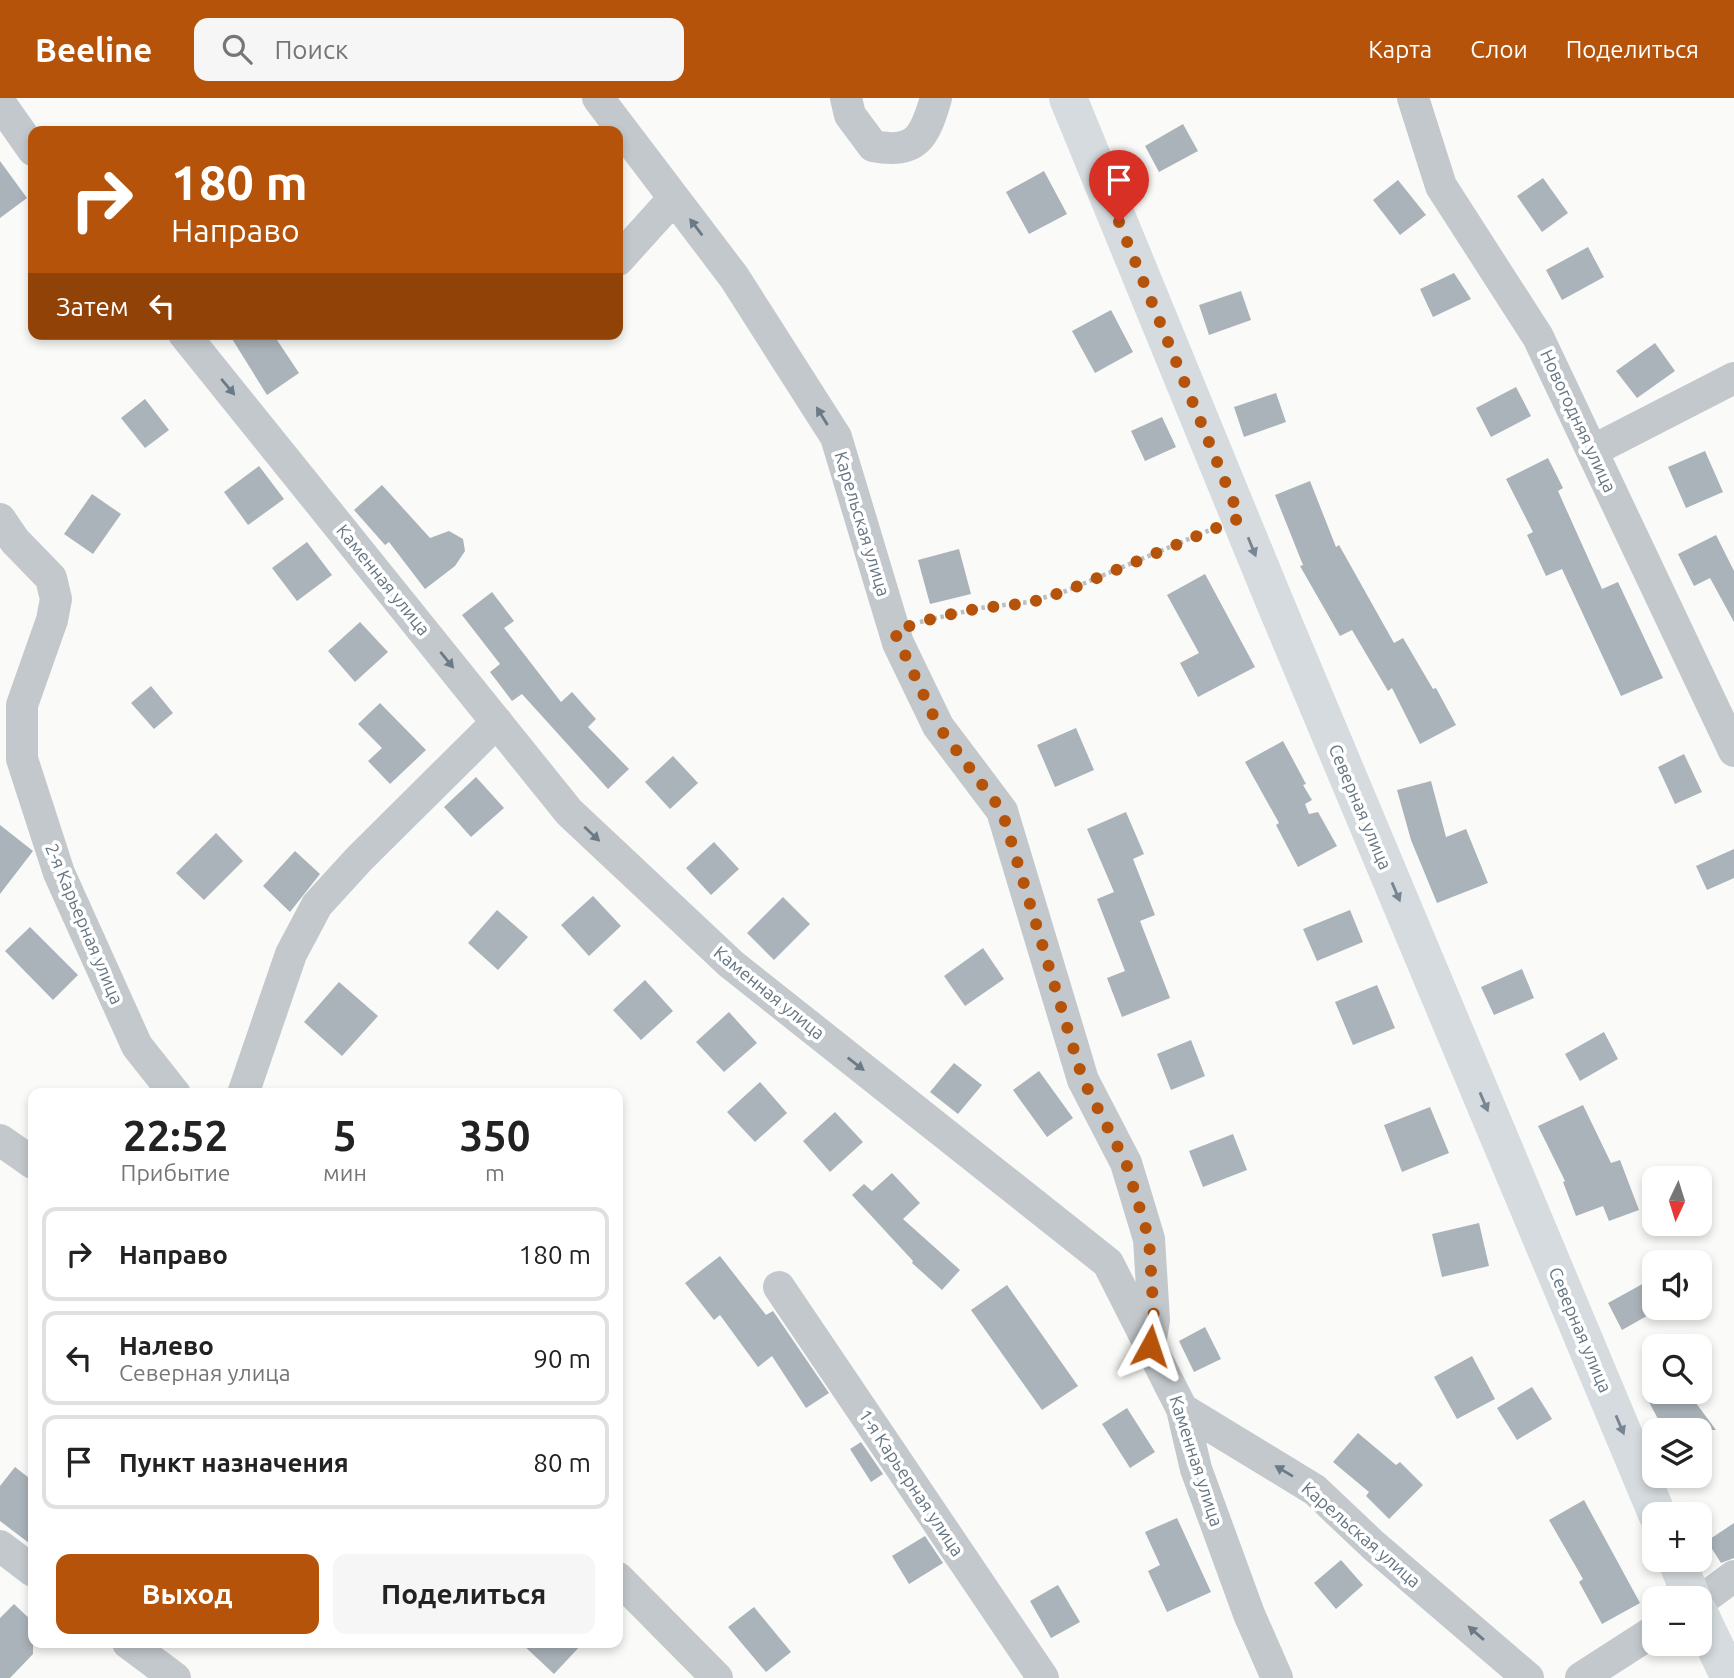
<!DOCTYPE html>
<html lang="ru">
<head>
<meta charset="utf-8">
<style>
  :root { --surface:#fff; --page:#f6f6f6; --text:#222; --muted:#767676; --line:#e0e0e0; --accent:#b45309 }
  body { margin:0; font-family:Ubuntu,sans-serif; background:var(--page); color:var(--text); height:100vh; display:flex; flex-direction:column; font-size:26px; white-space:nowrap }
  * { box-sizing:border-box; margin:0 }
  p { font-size:23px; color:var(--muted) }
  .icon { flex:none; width:38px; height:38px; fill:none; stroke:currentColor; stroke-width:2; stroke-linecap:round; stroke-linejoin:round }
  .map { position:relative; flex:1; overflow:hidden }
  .sheet { position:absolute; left:28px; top:990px; width:595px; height:560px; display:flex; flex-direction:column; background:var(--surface); border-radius:14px; box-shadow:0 4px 10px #0003 }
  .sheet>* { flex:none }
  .top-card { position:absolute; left:28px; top:28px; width:595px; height:214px; border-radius:14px; box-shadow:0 4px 10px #0003; background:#b45309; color:#fff; overflow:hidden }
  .needle { width:46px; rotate:184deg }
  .tools { position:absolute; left:1642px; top:1068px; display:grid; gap:14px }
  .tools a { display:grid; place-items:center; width:70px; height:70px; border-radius:14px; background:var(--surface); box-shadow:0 4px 10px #0003; font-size:35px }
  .pin { position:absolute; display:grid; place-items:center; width:60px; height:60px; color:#fff; margin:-72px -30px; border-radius:50% 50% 50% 0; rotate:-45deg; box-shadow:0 0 7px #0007 }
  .pin .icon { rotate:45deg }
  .me { position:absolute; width:77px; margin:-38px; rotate:5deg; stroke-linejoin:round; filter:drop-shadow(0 0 5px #0008) }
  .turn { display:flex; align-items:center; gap:24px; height:147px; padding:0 28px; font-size:32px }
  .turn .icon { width:91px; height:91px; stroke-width:2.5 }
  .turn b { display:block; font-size:49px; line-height:60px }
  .then { display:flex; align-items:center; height:66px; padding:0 28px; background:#0003; gap:14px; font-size:26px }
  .eta { display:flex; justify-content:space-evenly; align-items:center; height:119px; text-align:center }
  .eta b { font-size:42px; font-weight:700; line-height:49px }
  .action { display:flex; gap:14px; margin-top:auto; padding:14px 28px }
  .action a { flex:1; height:80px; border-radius:14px; background:var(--accent); color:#fff; font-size:28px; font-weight:700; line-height:80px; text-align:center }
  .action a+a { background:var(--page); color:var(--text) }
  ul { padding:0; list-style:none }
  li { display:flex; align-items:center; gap:21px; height:94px; margin:0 14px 10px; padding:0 14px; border:4px solid var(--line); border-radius:14px }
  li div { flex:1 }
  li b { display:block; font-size:26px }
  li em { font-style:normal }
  header { display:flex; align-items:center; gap:42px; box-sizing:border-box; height:98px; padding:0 35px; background:var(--accent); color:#fff }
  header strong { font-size:33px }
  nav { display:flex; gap:38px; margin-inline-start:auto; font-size:24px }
  .search { width:490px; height:63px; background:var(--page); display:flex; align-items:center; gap:18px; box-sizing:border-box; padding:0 24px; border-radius:14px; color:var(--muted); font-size:26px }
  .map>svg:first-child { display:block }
</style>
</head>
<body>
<header>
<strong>Beeline</strong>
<div class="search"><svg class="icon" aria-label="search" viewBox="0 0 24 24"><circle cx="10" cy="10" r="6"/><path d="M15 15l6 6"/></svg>Поиск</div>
<nav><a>Карта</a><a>Слои</a><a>Поделиться</a></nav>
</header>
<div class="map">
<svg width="1734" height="1580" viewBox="0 0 1734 1580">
  <rect width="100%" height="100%" fill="#fafaf8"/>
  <!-- building -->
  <path fill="#aab3b9" d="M1183 26 1198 53 1159 74 1145 48Z
    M0 63 27 100 0 120Z
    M1044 73 1067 116 1029 136 1006 94Z
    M1543 80 1568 115 1542 134 1517 98Z
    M1398 82 1426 117 1400 137 1373 102Z
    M1588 149 1604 179 1562 202 1546 172Z
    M1454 175 1471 201 1433 219 1420 191Z
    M1241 193 1251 222 1209 237 1199 207Z
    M1111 212 1133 254 1095 275 1072 233Z
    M229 236H273L299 275 267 297Z
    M1655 245 1675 273 1637 300 1616 273Z
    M1516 289 1531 318 1491 339 1476 310Z
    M1276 295 1286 324 1244 339 1234 309Z
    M145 301 169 332 145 350 121 320Z
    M1162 319 1176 349 1145 363 1131 333Z
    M1705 353 1723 394 1686 410 1668 369Z
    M1548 360 1563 390 1558 393 1602 491 1618 484 1663 580 1621 598 1562 471 1546 478 1527 437 1533 434 1506 381Z
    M259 368 284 401 248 427 224 394Z
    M1310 383 1336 449 1339 447 1394 545 1403 540 1433 591 1436 590 1456 627 1420 646 1392 590 1388 593 1352 532 1340 538 1300 468 1303 467 1275 397Z
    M382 387 430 440 449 433 463 441 465 453 455 468 425 491 389 444 385 447 354 412Z
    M92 396 121 416 93 456 64 436Z
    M1716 437 1734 473V524L1710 480 1694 488 1678 456Z
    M307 444 332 477 297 503 272 470Z
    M959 451 971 496 930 506 918 462Z
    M1205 476 1255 569 1198 599 1180 565 1199 555 1167 497Z
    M492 494 514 523 504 530 561 604 572 594 596 621 588 629 629 671 608 691 522 596 512 603 490 574 500 566 462 517Z
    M360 524 388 554 355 584 328 553Z
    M151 588 173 615 154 631 131 605Z
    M380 605 426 652 390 686 368 663 382 650 358 626Z
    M1076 630 1094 672 1055 689 1037 647Z
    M1283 643 1306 686 1303 687 1312 702 1305 706 1309 716 1318 714 1337 748 1298 769 1276 727 1279 725 1245 664Z
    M1684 656 1702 694 1675 706 1658 669Z
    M673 658 698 685 670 711 645 684Z
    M476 679 504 710 471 739 444 709Z
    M1431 683 1446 739 1466 731 1488 785 1437 805 1411 742 1397 692Z
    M1126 714 1144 756 1133 761 1155 817 1140 823 1170 900 1122 919 1107 880 1125 873 1097 801 1114 794 1087 731Z
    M0 727 33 753 0 796Z
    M216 735 243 763 204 802 176 775Z
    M714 744 739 771 711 797 686 770Z
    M1734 751V780L1707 792 1696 768Z
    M295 753 320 776 290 814 263 788Z
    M593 798 621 828 589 858 561 827Z
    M783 799 810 826 774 862 747 835Z
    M497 812 528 839 498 872 468 845Z
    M1350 812 1363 844 1317 863 1303 831Z
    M30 829 78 877 53 902 5 853Z
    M983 850 1004 881 965 908 944 878Z
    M1522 871 1534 900 1494 917 1481 889Z
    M645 882 673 913 641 942 613 912Z
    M339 884 378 918 342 958 304 924Z
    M1377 887 1395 930 1353 947 1335 904Z
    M729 914 757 945 724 974 696 944Z
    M1604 934 1618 961 1580 983 1565 956Z
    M1191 942 1205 978 1171 992 1157 956Z
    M954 965 982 987 958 1016 930 994Z
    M1039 973 1073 1020 1047 1039 1013 992Z
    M760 984 787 1015 755 1044 727 1014Z
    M1583 1007 1611 1065 1620 1062 1639 1112 1609 1123 1603 1108 1576 1118 1563 1084 1565 1083 1538 1028Z
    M1430 1009 1449 1055 1402 1074 1384 1027Z
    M835 1014 863 1044 830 1074 803 1043Z
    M1233 1036 1247 1072 1203 1089 1189 1053Z
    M892 1075 920 1105 903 1121 960 1172 942 1192 912 1165 913 1163 852 1097 864 1086 872 1093Z
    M1479 1125 1489 1168 1442 1179 1432 1136Z
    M720 1158 766 1217 773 1213 829 1295 806 1310 772 1258 758 1269 720 1217 714 1222 685 1185Z
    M1646 1184 1654 1197V1209L1661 1210 1622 1232 1608 1205Z
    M1007 1187 1078 1288 1042 1312 971 1212Z
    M1205 1229 1221 1261 1194 1274 1179 1243Z
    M1472 1258 1495 1301 1457 1321 1434 1279Z
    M1532 1289 1552 1321 1517 1342 1497 1310Z
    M1643 1293H1687L1716 1332H1664Z
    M1127 1310 1155 1354 1130 1370 1102 1326Z
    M1358 1335 1396 1367 1400 1364 1423 1387 1389 1421 1366 1398 1369 1394 1333 1364Z
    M861 1344 883 1376 871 1384 850 1351Z
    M15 1369 33 1383V1448L0 1423V1388Z
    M1584 1402 1640 1505 1602 1526 1579 1484 1583 1481 1549 1422Z
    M1177 1420 1211 1494 1167 1514 1148 1473 1160 1467 1145 1434Z
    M1734 1425V1460L1721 1465 1707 1443Z
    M925 1438 943 1465 909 1486 892 1458Z
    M1341 1462 1363 1487 1336 1511 1314 1485Z
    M1058 1487 1080 1524 1051 1540 1030 1503Z
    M14 1506 33 1524V1556L10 1580H0V1520Z
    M754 1509 791 1554 766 1574 728 1529Z
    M521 1545H583L554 1576Z"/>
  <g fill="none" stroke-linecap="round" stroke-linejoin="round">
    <!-- path -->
    <path stroke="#bbbfc2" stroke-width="4.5" stroke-dasharray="3.5 3.5" stroke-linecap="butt" d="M920 524 980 510 1029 504 1066 493 1210 432"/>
    <!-- minor -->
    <path stroke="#c3c8cc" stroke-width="32" d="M598 0 734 179 836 339 898 545 938 628 1002 713 1083 982 1126 1065 1149 1141 1154 1222 1150 1246
      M846 0 850 17 873 48C917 57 925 38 936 0
      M1413 0 1441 88 1538 239 1734 653
      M0 5 33 52
      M618 162 674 100
      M184 236 569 714 731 866 1108 1165 1182 1311 1196 1371 1249 1516 1277 1580
      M1592 353 1734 280
      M0 421 15 443 51 480 56 501 52 522 22 607V661L59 775 137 948 175 996
      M243 996 291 856 317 807 359 761 497 624
      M0 1042 33 1065
      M779 1189 1043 1580
      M1182 1311 1315 1392 1373 1447 1528 1580
      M0 1448 33 1473
      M618 1480 717 1580
      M1699 1504 1734 1478
      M128 1545 175 1580
      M1581 1580 1654 1533"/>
    <!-- major -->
    <path stroke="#d6dbdf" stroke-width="38" d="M1068 0 1273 500 1657 1416
      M1676 1461 1692 1500
      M1699 1515 1730 1580"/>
  </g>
  <!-- one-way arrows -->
  <defs><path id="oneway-solid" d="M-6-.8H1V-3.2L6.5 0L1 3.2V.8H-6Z" transform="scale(1.75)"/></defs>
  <g fill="#6a7a87">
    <use href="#oneway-solid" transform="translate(696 129) rotate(-127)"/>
    <use href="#oneway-solid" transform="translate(228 289) rotate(50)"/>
    <use href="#oneway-solid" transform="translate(822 318) rotate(-122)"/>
    <use href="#oneway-solid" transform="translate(447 562) rotate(51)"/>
    <use href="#oneway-solid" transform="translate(592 736) rotate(43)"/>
    <use href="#oneway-solid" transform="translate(856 966) rotate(38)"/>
    <use href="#oneway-solid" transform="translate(1284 1373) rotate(-149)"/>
    <use href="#oneway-solid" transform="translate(1476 1535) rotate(-139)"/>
  </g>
  <g fill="#768591">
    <use href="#oneway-solid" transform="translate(1252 449) rotate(68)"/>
    <use href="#oneway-solid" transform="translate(1396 794) rotate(67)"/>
    <use href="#oneway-solid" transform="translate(1484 1004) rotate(67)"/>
    <use href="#oneway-solid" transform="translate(1620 1327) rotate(67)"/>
  </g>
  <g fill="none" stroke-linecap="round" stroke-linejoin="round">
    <!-- route -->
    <path stroke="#b45309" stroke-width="12" stroke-dasharray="0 21.6" d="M1119 124 1240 420 1066 493 1029 505 980 510 938 519 894 533 938 628 1002 713 1083 982 1126 1065 1149 1141 1154 1222 1150 1248"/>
  </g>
  <g text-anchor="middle" stroke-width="7" stroke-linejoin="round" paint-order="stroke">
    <!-- street labels -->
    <g font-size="18" fill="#657683" stroke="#fff">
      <text transform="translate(1578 323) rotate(65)" y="6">Новогодняя улица</text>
      <text transform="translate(862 426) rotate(73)" y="6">Карельская улица</text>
      <text transform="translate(383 482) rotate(51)" y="6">Каменная улица</text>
      <text transform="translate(1360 709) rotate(67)" y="6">Северная улица</text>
      <text transform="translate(84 826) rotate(67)" y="6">2-я Карьерная улица</text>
      <text transform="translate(769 895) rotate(39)" y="6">Каменная улица</text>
      <text transform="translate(1580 1232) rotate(67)" y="6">Северная улица</text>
      <text transform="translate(1196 1363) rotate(72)" y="6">Каменная улица</text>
      <text transform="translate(911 1385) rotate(56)" y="6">1-я Карьерная улица</text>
      <text transform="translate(1361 1437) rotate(41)" y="6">Карельская улица</text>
    </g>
  </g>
</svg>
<div class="tools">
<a><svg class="needle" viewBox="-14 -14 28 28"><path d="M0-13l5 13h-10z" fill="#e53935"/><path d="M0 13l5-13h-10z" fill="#767676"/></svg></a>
<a><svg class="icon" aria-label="sound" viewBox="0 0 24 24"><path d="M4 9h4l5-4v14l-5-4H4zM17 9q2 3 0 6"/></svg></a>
<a><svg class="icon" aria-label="search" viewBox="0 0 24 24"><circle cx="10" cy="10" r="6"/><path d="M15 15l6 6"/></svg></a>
<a><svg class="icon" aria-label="layers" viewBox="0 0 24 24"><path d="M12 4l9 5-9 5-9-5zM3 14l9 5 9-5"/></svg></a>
<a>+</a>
<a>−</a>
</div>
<div class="pin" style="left:1119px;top:124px;background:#d93025"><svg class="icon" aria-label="arrive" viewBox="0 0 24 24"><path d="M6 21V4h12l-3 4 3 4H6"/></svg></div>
<svg class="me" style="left:1150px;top:1248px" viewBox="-20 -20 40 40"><path d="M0-17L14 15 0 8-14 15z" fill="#b45309" stroke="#fff" stroke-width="4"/></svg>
<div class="top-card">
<div class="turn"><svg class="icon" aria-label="right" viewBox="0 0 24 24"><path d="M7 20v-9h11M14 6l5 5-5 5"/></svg><div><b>180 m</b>Направо</div></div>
<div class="then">Затем<svg class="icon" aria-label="left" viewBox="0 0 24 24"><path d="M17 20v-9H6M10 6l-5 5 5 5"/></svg></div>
</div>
<section class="sheet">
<div class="eta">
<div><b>22:52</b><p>Прибытие</p></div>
<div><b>5</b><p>мин</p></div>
<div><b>350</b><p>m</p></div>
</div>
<ul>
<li><svg class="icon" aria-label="right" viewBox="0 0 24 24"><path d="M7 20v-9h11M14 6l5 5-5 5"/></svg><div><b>Направо</b></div><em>180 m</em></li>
<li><svg class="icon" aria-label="left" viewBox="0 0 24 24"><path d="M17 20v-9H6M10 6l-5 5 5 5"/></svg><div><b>Налево</b><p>Северная улица</p></div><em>90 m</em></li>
<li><svg class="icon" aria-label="arrive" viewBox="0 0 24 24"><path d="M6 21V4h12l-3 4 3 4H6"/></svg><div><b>Пункт назначения</b></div><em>80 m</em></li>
</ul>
<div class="action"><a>Выход</a><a>Поделиться</a></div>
</section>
</div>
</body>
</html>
